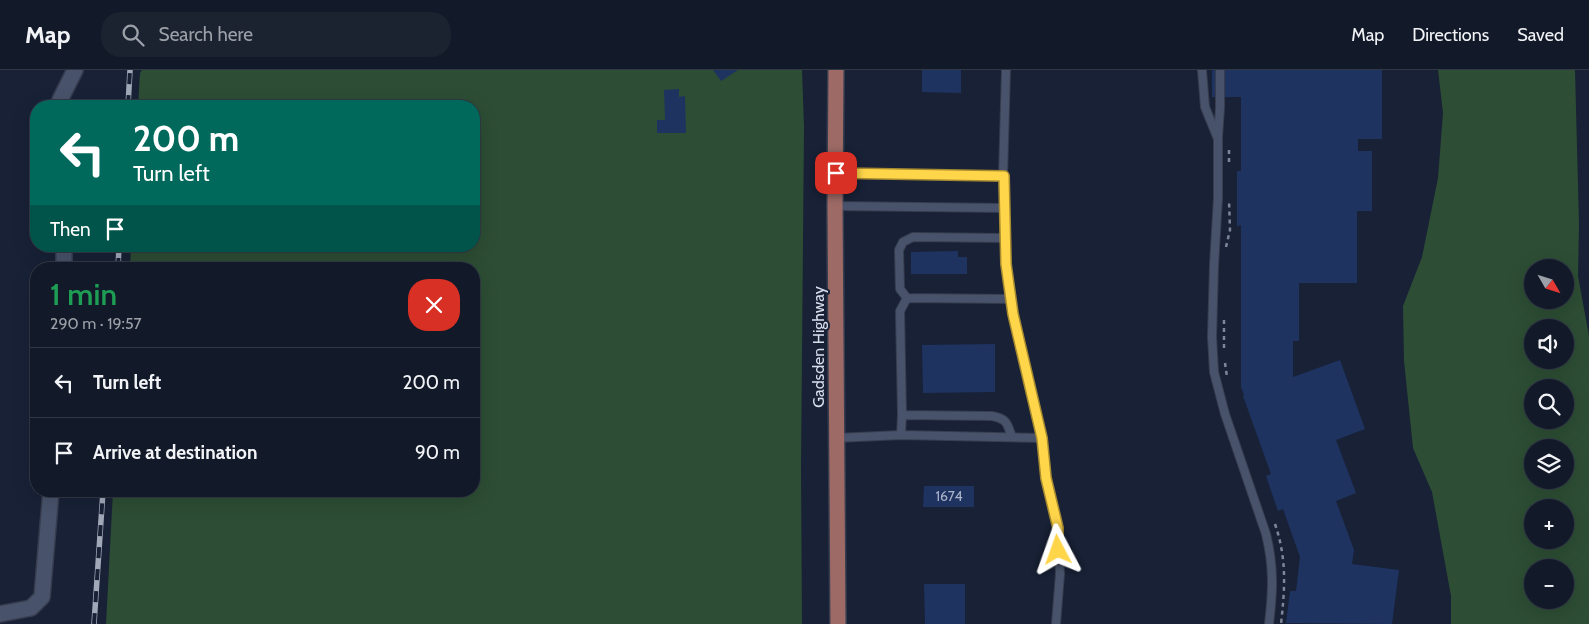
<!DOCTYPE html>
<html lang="en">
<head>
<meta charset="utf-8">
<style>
  :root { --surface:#121928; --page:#1b2230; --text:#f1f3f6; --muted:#9ca0a8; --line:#313845 }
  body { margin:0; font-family:Cabin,sans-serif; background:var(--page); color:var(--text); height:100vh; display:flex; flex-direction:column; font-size:19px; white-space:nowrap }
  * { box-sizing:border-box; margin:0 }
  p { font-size:16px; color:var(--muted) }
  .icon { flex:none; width:28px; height:28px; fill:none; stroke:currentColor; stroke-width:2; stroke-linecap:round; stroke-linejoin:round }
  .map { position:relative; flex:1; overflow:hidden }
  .sheet { position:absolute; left:30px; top:192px; width:450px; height:235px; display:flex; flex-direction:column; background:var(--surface); border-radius:20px; box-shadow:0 5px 20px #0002,0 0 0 1px var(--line) }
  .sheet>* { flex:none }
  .hud { position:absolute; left:30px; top:30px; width:450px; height:152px; border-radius:20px; box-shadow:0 5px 20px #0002,0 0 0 1px var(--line); background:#00695c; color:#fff; overflow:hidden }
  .needle { width:32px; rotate:129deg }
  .fabs { position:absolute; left:1524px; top:189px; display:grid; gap:10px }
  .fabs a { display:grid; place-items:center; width:50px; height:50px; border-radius:50%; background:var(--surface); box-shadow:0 5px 20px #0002,0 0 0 1px var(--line); font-size:25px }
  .pin { position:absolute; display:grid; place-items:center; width:42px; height:42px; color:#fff; margin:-21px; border-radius:10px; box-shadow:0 2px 8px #0006 }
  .me { position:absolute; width:55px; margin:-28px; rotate:356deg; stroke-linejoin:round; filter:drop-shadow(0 0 4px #0008) }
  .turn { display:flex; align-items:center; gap:18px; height:105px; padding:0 20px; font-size:22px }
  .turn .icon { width:65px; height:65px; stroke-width:2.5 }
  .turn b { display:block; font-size:35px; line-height:42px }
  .then { display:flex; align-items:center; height:48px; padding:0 20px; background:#0003; gap:10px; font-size:19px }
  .round { display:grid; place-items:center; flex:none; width:52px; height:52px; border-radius:20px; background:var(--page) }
  .headline { display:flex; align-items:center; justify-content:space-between; height:85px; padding:0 20px }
  h1 { font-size:30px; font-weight:600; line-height:38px; color:#1e9e55 }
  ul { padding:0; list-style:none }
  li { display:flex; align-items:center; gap:15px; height:70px; padding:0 20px; border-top:1px solid var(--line) }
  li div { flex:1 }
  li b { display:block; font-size:19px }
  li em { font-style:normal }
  header { display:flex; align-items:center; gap:30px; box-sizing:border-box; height:70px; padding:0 25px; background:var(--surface); border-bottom:1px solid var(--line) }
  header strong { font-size:24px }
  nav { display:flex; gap:28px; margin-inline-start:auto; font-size:18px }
  .search { width:350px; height:45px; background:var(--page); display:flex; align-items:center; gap:12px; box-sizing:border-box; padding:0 18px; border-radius:20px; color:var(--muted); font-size:19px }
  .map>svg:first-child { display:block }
</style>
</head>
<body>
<header>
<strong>Map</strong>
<div class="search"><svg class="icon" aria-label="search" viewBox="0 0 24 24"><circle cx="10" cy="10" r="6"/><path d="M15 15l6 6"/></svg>Search here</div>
<nav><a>Map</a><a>Directions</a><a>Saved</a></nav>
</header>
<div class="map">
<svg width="1589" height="554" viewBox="0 0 1589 554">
  <rect width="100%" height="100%" fill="#182136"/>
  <!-- green -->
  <path fill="#2d4d34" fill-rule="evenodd" d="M142 0H802L804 56 801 398 802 554H106L113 421H474V199H130L131 176H474V36H138L140 3Z
    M1438 0H1575L1579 154 1578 206 1589 266V554H1451V526L1432 422 1413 378 1404 291 1403 236 1422 187 1438 108 1443 43ZM1532 198H1565V230H1532ZM1532 258H1565V290H1532ZM1532 318H1565V350H1532ZM1532 378H1565V410H1532ZM1532 438H1565V470H1532ZM1532 498H1565V530H1532Z"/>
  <!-- building -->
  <path fill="#1f3360" d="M713 0H738L721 11Z
    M922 0H961V23L922 22Z
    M1212 0H1382V69H1358V81H1372V141H1357V213H1299V271H1293V307L1340 290 1365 359 1336 370 1356 423 1336 431 1354 480 1352 494 1399 500 1392 554 1286 553 1290 521H1296L1300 487 1283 439 1278 441 1266 406 1271 404 1243 326 1244 325 1241 317V155L1237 156V101H1241V27H1212Z
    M679 19V27L685 26 686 63H657V50H665L664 20Z
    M958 181V187H967V204H911V182Z
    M995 274V322L923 323 922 275Z
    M924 416H974V437H923Z
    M924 514H965V554H925Z"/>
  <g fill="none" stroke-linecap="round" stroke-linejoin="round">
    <defs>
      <path id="service" d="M1006 0 1003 106 1006 193 1013 244 1042 368 1046 407 1058 458 1060 504 1056 554
        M1202 0 1205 37 1218 69V128L1214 195 1212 267 1214 302 1225 344 1266 464C1274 497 1273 521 1269 554
        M1218 67 1220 38V0
        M836 103 1003 106
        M835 136 1004 138
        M1005 168 913 167 903 172 899 180 900 219 907 228 1011 229
        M902 345 900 241 907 228
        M901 365 902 345 992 346C1007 349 1007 353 1012 367
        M836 368 901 365 1042 368"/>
      <path id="minor" d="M60 36V30L75 0
        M64 199V176
        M0 544 31 538 42 527 51 421"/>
      <path id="primary" d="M836 0 835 136 838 554"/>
    </defs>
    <!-- service casing -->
    <use href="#service" stroke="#373d4f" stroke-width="10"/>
    <!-- minor casing -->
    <use href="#minor" stroke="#373d4f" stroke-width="18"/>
    <!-- primary casing -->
    <use href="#primary" stroke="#373d4f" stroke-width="18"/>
    <!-- path -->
    <path stroke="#7e8697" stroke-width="2.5" stroke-dasharray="4 4" stroke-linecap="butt" d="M1229 80V92
      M1226 177 1230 160 1229 130
      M1224 250V282
      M1225 293 1227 307
      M1275 454C1287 489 1285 518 1281 554"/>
    <!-- service -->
    <use href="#service" stroke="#48536b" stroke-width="8"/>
    <!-- minor -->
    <use href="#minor" stroke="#48536b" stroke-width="15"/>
    <!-- primary -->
    <use href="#primary" stroke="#9d6a66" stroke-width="15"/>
    <defs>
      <path id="rail" d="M128 36 130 0
        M118 199 119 176
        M94 554 103 421"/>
    </defs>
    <!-- rail casing -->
    <use href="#rail" stroke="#a1a9b9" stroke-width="5.5"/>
    <!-- rail -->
    <use href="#rail" stroke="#182136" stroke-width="4" stroke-dasharray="11" stroke-linecap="butt"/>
  </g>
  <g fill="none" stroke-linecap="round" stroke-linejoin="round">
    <defs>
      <path id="route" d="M836 103 1004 106 1006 194 1013 244 1042 368 1046 408 1058 458V480"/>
    </defs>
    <!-- route casing -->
    <use href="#route" stroke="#a68a30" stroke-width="12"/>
    <!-- route -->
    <use href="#route" stroke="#ffd54a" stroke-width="9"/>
  </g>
  <g text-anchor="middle" stroke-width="4" stroke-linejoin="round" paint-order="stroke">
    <!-- number labels -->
    <g font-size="14" fill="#a9b3c9">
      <text x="949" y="431">1674</text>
    </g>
    <!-- street labels -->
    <g font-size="16" fill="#d7deec" stroke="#182136">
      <text transform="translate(818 277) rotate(-90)" y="6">Gadsden Highway</text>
    </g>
  </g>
</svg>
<div class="fabs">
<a><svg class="needle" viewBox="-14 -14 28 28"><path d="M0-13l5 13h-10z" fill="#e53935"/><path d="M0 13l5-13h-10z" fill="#9ca0a8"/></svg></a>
<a><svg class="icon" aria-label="sound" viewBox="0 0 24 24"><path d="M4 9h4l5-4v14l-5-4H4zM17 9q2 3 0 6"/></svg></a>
<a><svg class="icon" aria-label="search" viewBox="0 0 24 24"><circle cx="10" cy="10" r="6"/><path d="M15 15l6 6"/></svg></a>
<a><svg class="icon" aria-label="layers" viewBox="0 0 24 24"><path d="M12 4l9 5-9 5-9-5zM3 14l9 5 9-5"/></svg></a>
<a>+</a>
<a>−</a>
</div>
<div class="pin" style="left:836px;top:103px;background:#d93025"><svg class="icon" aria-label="arrive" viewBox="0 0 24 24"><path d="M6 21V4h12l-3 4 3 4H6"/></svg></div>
<svg class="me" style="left:1058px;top:480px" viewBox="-20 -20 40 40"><path d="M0-17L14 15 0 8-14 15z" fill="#ffd54a" stroke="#fff" stroke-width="4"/></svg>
<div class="hud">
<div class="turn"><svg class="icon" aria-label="left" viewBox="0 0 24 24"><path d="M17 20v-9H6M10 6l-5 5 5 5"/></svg><div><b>200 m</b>Turn left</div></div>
<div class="then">Then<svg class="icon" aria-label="arrive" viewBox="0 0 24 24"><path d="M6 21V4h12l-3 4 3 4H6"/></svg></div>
</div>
<section class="sheet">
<div class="headline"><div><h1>1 min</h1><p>290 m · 19:57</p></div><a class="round" style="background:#d93025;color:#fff"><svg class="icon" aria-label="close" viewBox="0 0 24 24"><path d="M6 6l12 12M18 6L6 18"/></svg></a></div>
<ul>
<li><svg class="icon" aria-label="left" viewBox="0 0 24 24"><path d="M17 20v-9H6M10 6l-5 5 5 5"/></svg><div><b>Turn left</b></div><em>200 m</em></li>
<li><svg class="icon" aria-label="arrive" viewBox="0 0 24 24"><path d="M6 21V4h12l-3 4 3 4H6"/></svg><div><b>Arrive at destination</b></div><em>90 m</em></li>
</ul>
</section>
</div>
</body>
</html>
